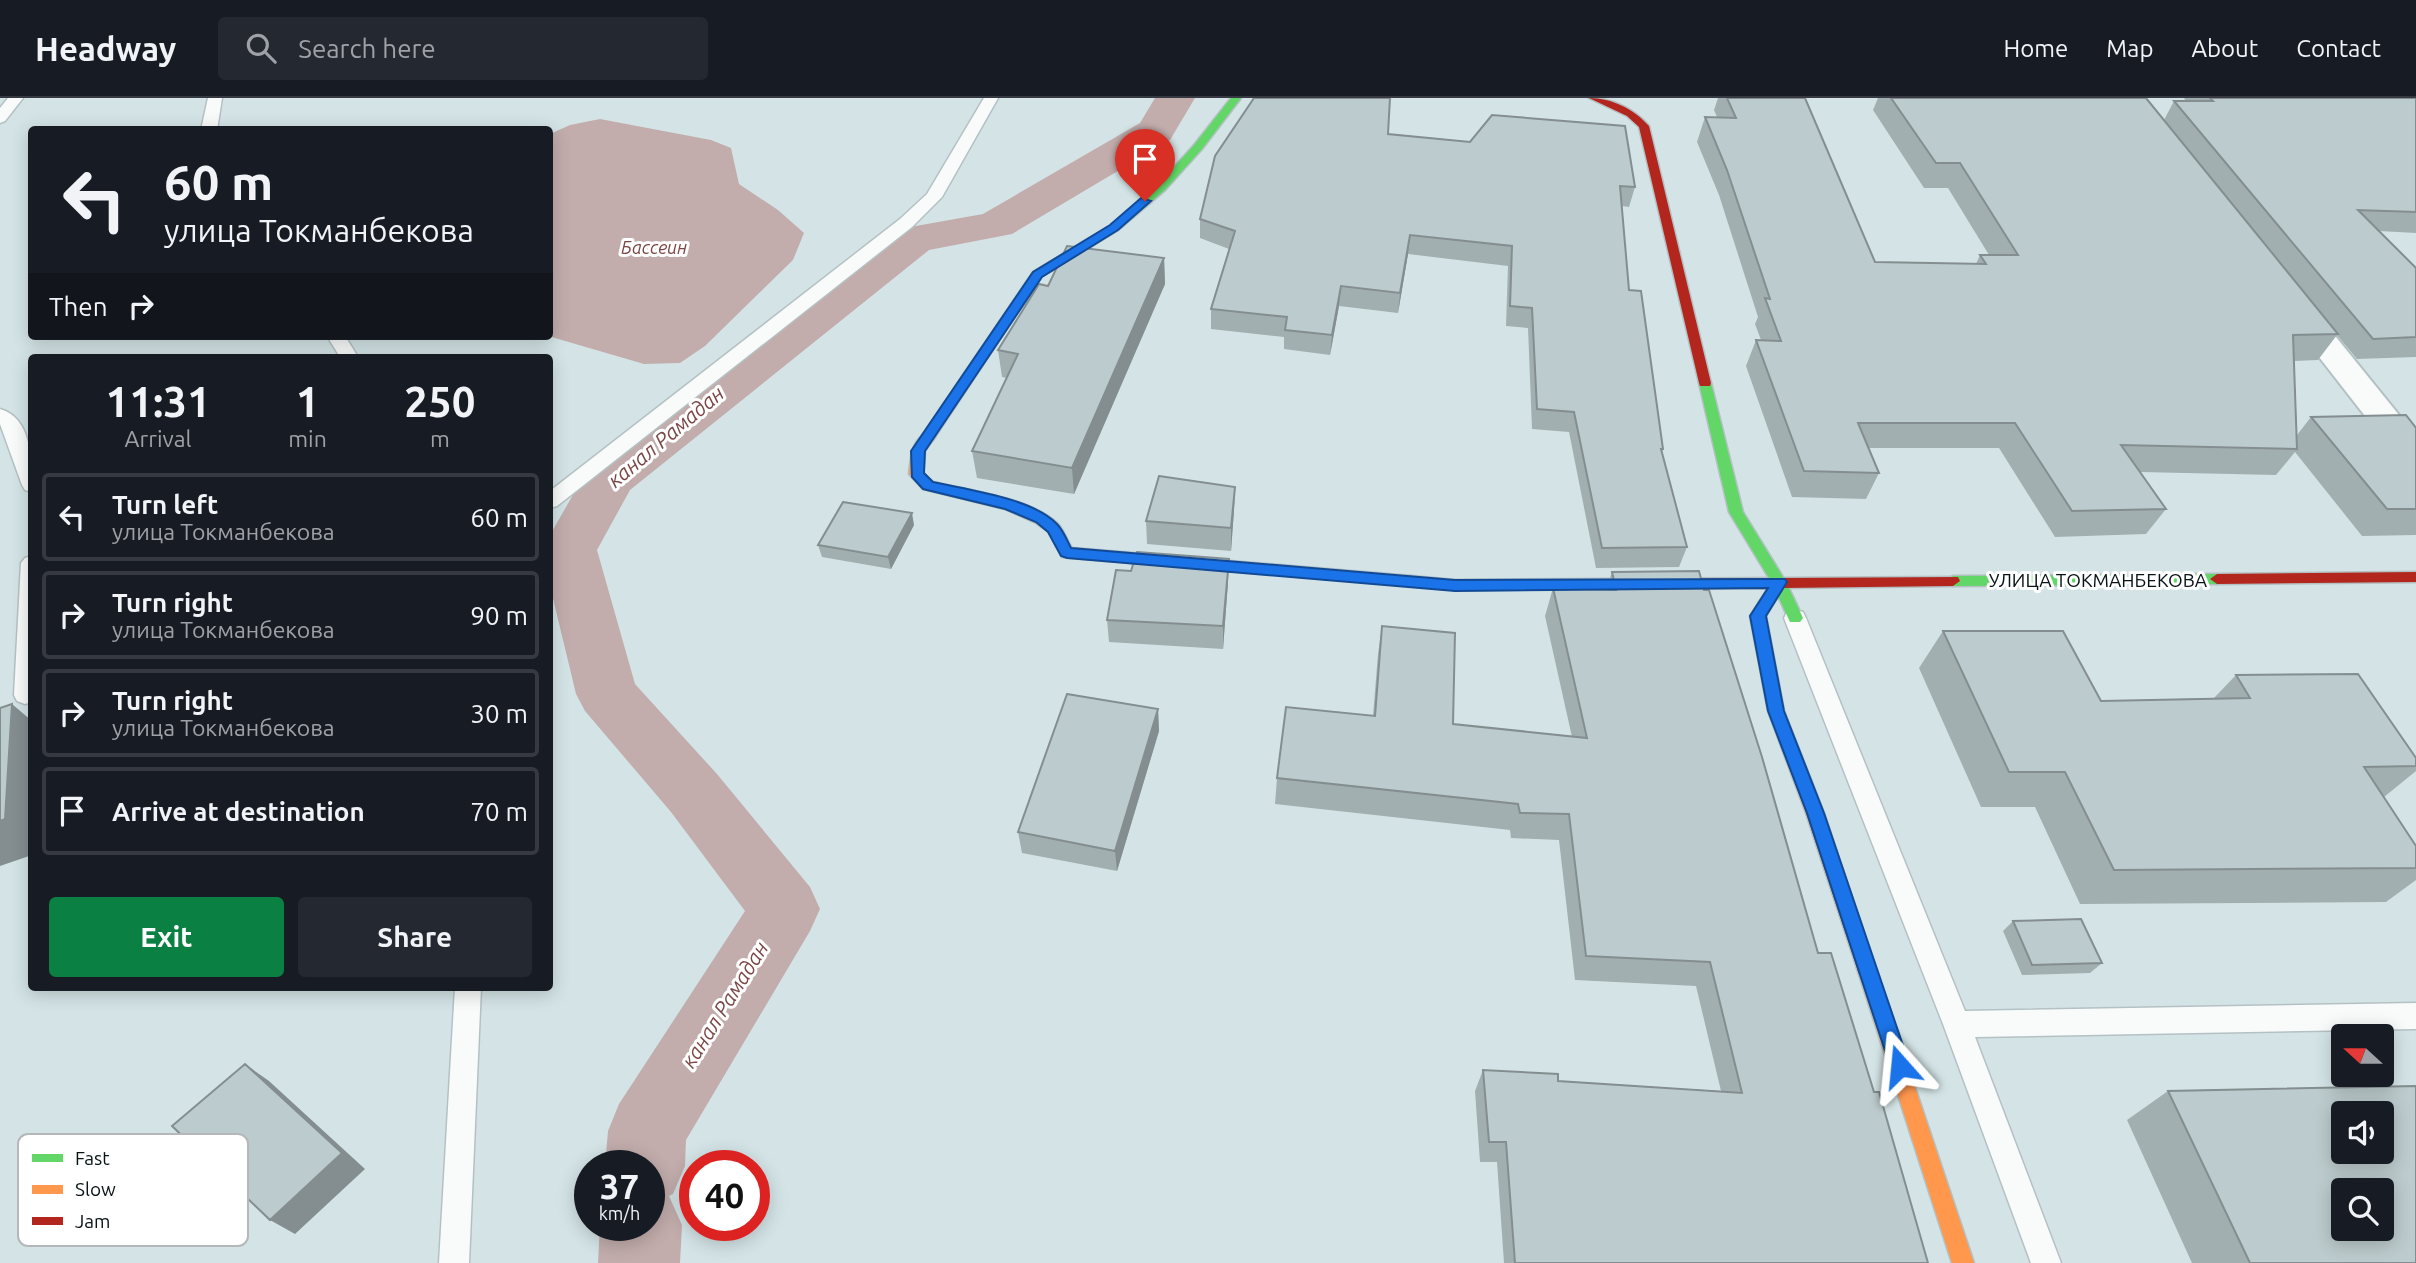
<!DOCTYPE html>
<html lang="en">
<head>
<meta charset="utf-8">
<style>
  :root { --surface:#171b24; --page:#242831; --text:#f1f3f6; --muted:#9ea1a6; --line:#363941; --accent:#0b8043 }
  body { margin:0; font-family:Ubuntu,sans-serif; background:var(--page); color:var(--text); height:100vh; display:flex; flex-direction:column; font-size:26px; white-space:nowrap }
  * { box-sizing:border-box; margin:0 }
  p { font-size:23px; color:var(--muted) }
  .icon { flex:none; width:38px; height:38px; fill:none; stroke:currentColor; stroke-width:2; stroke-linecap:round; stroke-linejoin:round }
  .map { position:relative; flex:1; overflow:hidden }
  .side { position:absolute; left:28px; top:256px; width:525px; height:637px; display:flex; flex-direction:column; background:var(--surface); border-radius:7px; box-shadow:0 4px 18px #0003 }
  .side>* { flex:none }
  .banner { position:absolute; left:28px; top:28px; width:525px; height:214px; border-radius:7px; box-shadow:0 4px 18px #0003; background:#171b24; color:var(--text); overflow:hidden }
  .needle { width:46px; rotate:291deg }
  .tools { position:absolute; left:2331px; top:926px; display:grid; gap:14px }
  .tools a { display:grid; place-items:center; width:63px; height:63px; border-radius:7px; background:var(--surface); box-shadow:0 4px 18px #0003; font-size:35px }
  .speed { position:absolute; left:574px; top:1052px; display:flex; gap:14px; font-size:35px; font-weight:700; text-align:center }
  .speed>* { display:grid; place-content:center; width:91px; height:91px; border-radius:50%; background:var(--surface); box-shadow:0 4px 18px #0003; line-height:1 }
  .speed small { font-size:18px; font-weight:400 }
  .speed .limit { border:10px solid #d22; background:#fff; color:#111 }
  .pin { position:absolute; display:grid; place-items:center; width:60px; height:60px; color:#fff; margin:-72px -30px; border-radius:50% 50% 50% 0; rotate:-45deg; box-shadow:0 0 7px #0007 }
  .pin .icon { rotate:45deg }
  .me { position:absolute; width:77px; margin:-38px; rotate:342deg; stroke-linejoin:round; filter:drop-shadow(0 0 5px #0008) }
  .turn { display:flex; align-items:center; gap:24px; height:147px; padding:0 21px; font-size:32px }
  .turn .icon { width:91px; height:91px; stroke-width:2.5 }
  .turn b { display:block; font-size:49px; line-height:60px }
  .then { display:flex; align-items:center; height:66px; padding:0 21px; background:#0003; gap:14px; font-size:26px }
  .eta { display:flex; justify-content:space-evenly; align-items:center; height:119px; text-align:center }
  .eta b { font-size:42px; font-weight:600; line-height:49px }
  .primary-button { display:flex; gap:14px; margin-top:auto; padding:14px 21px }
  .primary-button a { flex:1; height:80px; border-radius:7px; background:var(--accent); color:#fff; font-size:28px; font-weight:600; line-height:80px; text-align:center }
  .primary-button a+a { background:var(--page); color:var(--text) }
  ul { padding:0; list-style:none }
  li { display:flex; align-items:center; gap:21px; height:88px; margin:0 14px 10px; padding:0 7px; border:4px solid var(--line); border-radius:7px }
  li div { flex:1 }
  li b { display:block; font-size:26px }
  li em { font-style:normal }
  header { display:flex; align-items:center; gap:42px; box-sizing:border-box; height:98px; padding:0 35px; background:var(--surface); border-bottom:2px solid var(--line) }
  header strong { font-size:33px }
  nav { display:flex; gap:38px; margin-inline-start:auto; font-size:24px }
  .search { width:490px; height:63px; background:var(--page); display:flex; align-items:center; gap:18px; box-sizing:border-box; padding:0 24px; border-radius:7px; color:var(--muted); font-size:26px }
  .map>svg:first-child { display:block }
</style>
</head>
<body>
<header>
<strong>Headway</strong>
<div class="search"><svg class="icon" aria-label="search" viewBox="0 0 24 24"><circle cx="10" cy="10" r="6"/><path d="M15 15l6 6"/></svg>Search here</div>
<nav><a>Home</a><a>Map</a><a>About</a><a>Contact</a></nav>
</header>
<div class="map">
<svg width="2416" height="1165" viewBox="0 0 2416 1165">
  <rect width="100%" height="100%" fill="#d4e4e6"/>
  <!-- water -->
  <path fill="#c2adac" d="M600 21 711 42 731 50 739 86 778 112 804 135 793 162 705 248 680 265 644 266 548 238 550 36 570 27Z"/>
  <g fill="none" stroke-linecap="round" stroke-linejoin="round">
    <!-- canal -->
    <path fill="#c2adac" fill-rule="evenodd" d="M1155 0H1195L1170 42 1012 136 929 152 630 392 597 452 635 586 717 676 810 789 820 811 810 833 686 1042 685 1068 673 1096 669 1098 682 1127 680 1165H598L600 1127H649V1068H605L608 1033 619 1006 745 813 671 714 585 613 576 596 550 488V437L590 367 899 131 983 116 1140 25Z"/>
    <defs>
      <path id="lane" d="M8 0H23L5 23 0 25V10Z
        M208 0H222L217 32H201Z
        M984 0H998L942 99 912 129 557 408 550 410V393L900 121 927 96Z
        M327 238H345L358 259H340Z
        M0 311C33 320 32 366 32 394L25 392 22 387 0 326Z
        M32 458V604L25 606 17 603 14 597 21 465 25 460Z
        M1795 512 1803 514 1806 520 1965 913 2416 905V931L1975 939 2061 1165H2031L1943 926 1784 520 1787 514Z
        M455 889H481L469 1165H439Z"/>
      <path id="street" d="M2295 199 2306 202 2416 338V371L2404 368 2284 214 2280 208 2284 202Z"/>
      <path id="fast" d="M1231 0H1241L1202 51 1165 92 1118 132 1041 179 933 342H923L921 339 923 336 1033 174 1110 128 1157 88 1194 47Z
        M1705 281 1711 285 1743 414 1786 484 1803 520 1800 524H1790L1772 485 1729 414 1699 285Z
        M2217 476 2224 481 2217 486 1953 488 1946 483 1953 478Z"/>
      <path id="slow" d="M928 335 935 339 925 353 923 375 933 384C969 393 1031 400 1058 426 1064 432 1067 443 1072 450L1411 478 1418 483 1411 488 1062 459 1049 434 1036 425 1005 411 923 391 909 376C911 360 911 341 928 335Z
        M1866 862 1873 864 1875 870 1974 1165H1952L1857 870 1859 864Z"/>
      <path id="jam" d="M1589 0C1612 0 1634 11 1649 28L1711 285 1710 288H1700L1699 285 1639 29 1627 18Z
        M2416 474V484L2217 486 2210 481 2217 476Z
        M1411 478 1455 482 1958 479 1960 483 1953 488 1783 490 1766 518 1784 613 1824 715 1875 870 1873 876 1866 878 1859 876 1857 870 1806 715 1768 613 1750 518 1768 490 1455 492 1406 487 1404 483 1406 479Z"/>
    </defs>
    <!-- lane casing -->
    <use href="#lane" stroke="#b4c1c3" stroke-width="3"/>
    <!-- street casing -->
    <use href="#street" stroke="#b4c1c3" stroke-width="4"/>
    <!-- fast casing -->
    <use href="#fast" stroke="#b4c1c3" stroke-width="3"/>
    <!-- slow casing -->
    <use href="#slow" stroke="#b4c1c3" stroke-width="3"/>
    <!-- jam casing -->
    <use href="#jam" stroke="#b4c1c3" stroke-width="3"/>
    <!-- lane -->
    <use href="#lane" fill="#f9fbfb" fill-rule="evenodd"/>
    <!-- street -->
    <use href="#street" fill="#f9fbfb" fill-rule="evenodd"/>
    <!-- fast -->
    <use href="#fast" fill="#63d668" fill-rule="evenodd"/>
    <!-- slow -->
    <use href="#slow" fill="#ff974d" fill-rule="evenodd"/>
    <!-- jam -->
    <use href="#jam" fill="#b3261e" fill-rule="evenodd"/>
  </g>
  <!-- wall -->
  <path fill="#a2afb0" d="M1718 0H1805L1875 164 1976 166 1980 157H1989L1948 90H1924L1873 12 1878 0H1891L2164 22 2174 3H2186L2184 0H2416V135L2379 133 2416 170V259L2357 261 2337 237 2318 262 2294 263 2297 337 2311 319 2416 330V437L2362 438 2295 354 2276 377 2140 374 2166 411 2146 436 2055 439 1999 350H1869L1879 375 1866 401 1792 399 1746 268 1756 242H1761L1755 226 1758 219 1719 97 1697 44 1705 19H1717L1714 12Z
    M1388 36 1635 89 1629 109 1622 108 1629 192 1663 351 1662 354 1687 449 1679 469 1596 470 1569 334 1532 331 1528 230 1506 228 1508 168 1408 156 1398 215 1339 208 1330 257 1284 251V239L1211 231V211L1229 151 1200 140V121Z
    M1164 160 1165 186 1074 396 977 380 972 353 1007 280 1002 279 998 252 1048 188Z
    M1235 389 1234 412 1231 453 1147 446 1146 423Z
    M914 427 891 471 822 459 818 447Z
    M1612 474 1704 492 1818 855 1928 1165H1504L1497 1064H1480L1475 993 1483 972 1558 983 1721 993 1696 888 1575 882 1559 742 1511 740 1510 732 1275 706 1277 680 1373 618 1378 556 1382 528 1453 626 1572 639 1545 518 1553 490 1606 492Z
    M1228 484 1223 551 1109 544 1107 522Z
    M1943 533 2101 603 2214 600 2236 577 2416 660V673L2384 699 2416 748V782L2386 804 2080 806 2035 709H1981L1919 570Z
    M1158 611 1159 633 1117 773 1022 755 1018 734Z
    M2013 823 2102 865 2090 875 2022 877 2003 833Z
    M2168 993 2416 1165H2192L2127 1022Z"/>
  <!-- shaded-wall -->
  <path fill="#848e90" d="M1410 137 1408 156 1398 215 1400 195Z
    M1164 160 1165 186 1074 396 1072 370Z
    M1341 188 1339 208 1330 257 1332 237Z
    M1235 389 1234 412 1231 453V430Z
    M912 415 914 427 891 471 888 459Z
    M1229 461 1228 484 1223 551V528Z
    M12 606 32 623V757L0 768V723Z
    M1158 611 1159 633 1117 773 1115 753Z
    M245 966 269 983 365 1071 295 1136 270 1122Z"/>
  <!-- building -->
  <path fill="#bccbcd" stroke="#848e90" stroke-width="2" fill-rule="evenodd" d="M1254 0H1390L1388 36 1470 44 1492 17 1625 28 1635 89 1620 88 1629 192 1641 193 1663 351H1661L1687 449 1602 450 1574 314 1537 311 1532 210 1510 208 1512 148 1410 137 1400 195 1341 188 1332 237 1285 232 1287 219 1211 211 1235 133 1200 121 1215 58Z
    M1727 0H1805L1875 164 1986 166 1980 157H2018L1960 65H1936L1891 0H2146L2338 236 2293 237 2297 351 2121 347 2166 411 2072 413 2015 325H1858L1879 375 1804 373 1756 242 1781 243 1765 200 1770 201 1727 72 1705 19 1736 20Z
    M2210 0H2416V114L2358 112 2416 170V239L2373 241 2174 3H2213Z
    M1067 148 1164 160 1072 370 972 353 1018 256 998 252 1039 186 1048 188Z
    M2406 317 2416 330V411H2387L2311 319Z
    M1159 378 1235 389 1231 430 1146 423Z
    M843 404 912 415 888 459 818 447Z
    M1137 454 1229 461 1223 528 1107 522 1116 472 1131 473Z
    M1699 473 1704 492H1709L1762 659 1818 855H1831L1874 994H1879L1928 1165H1515L1506 1044H1489L1483 972 1558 976V983L1742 995 1710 864 1586 858 1569 716 1520 715 1518 706 1277 680 1286 609 1375 618 1382 528 1455 535 1453 626 1587 640 1553 490 1616 492 1612 474Z
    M1943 533H2063L2101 603 2250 600 2236 577 2358 576 2416 660V668L2364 669 2416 748V770L2114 772 2065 674H2009Z
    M1067 596 1158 611 1115 753 1018 734Z
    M12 606 5 721 0 723V610Z
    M2081 821 2102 865 2032 867 2013 823Z
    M245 966 342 1055 270 1122 172 1028Z
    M2416 988V1165H2250L2168 993ZM2343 1015H2382V1054H2343ZM2343 1092H2382V1130H2343Z"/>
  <!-- route -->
  <path fill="#1a73e8" stroke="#114b97" stroke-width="2" d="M1141 100 1151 103 1118 132 1042 179 925 353 924 375 933 384C968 392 1032 400 1057 426 1063 432 1067 442 1071 450L1455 482 1785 481 1787 484 1766 518 1784 613 1824 715 1910 968 1907 975 1900 977 1893 975 1890 968 1807 715 1768 613 1750 518 1768 490 1455 493 1067 460 1061 458 1048 434 1036 424 1005 411 923 391 912 379 911 353 1033 174 1110 127Z"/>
  <g text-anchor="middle" stroke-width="6" stroke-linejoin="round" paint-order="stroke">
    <!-- far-water labels -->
    <g font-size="18" font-style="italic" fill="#7b4744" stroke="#fff">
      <text x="654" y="156">Бассеин</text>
    </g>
    <!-- street labels -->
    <g font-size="19" fill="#081314" stroke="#fff">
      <text x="2098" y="489">УЛИЦА ТОКМАНБЕКОВА</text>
    </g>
    <!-- water labels -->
    <g font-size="21" font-style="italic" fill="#7b4744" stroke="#fff">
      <text transform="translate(666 339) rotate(-40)" y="7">канал Рамадан</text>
      <text transform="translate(725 907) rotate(-58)" y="7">канал Рамадан</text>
    </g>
  </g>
  <!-- legend -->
  <rect x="18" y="1036" width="230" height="112" rx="10" fill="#fff" stroke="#b5b8b8" stroke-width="2"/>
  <rect x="32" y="1056" width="31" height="8" fill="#63d668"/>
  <rect x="32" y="1087" width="31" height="9" fill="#ff974d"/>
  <rect x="32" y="1119" width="31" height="8" fill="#b3261e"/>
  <g font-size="19" fill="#081314">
    <text x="75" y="1067">Fast</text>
    <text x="75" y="1098">Slow</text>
    <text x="75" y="1130">Jam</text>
  </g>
</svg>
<div class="tools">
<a><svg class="needle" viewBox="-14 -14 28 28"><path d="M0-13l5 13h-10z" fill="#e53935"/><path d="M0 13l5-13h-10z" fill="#9ea1a6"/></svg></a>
<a><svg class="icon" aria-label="sound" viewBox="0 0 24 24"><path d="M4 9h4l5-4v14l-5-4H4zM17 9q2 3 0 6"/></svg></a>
<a><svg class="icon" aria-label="search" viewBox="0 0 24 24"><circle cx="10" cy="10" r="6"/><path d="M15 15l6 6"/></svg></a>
</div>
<div class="speed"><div>37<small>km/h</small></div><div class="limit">40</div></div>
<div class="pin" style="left:1145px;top:103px;background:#d93025"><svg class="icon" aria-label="arrive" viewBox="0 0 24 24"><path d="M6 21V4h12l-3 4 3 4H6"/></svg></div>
<svg class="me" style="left:1900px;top:968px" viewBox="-20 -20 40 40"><path d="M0-17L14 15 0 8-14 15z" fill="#1a73e8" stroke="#fff" stroke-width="4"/></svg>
<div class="banner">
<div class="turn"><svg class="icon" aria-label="left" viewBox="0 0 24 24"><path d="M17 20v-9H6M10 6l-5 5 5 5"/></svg><div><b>60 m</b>улица Токманбекова</div></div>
<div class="then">Then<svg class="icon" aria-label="right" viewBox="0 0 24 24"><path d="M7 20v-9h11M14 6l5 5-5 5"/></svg></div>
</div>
<section class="side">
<div class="eta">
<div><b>11:31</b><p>Arrival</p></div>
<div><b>1</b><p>min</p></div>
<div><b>250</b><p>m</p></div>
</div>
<ul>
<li><svg class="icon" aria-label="left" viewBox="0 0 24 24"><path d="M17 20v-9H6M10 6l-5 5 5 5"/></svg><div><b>Turn left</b><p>улица Токманбекова</p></div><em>60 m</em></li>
<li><svg class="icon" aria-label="right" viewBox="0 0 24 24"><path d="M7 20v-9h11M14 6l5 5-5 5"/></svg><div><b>Turn right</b><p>улица Токманбекова</p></div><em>90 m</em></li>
<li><svg class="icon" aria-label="right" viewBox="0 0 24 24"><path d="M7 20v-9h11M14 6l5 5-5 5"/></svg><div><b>Turn right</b><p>улица Токманбекова</p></div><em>30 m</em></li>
<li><svg class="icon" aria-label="arrive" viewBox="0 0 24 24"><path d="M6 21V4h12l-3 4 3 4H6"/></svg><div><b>Arrive at destination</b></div><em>70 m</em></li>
</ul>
<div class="primary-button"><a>Exit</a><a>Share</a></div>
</section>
</div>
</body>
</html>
